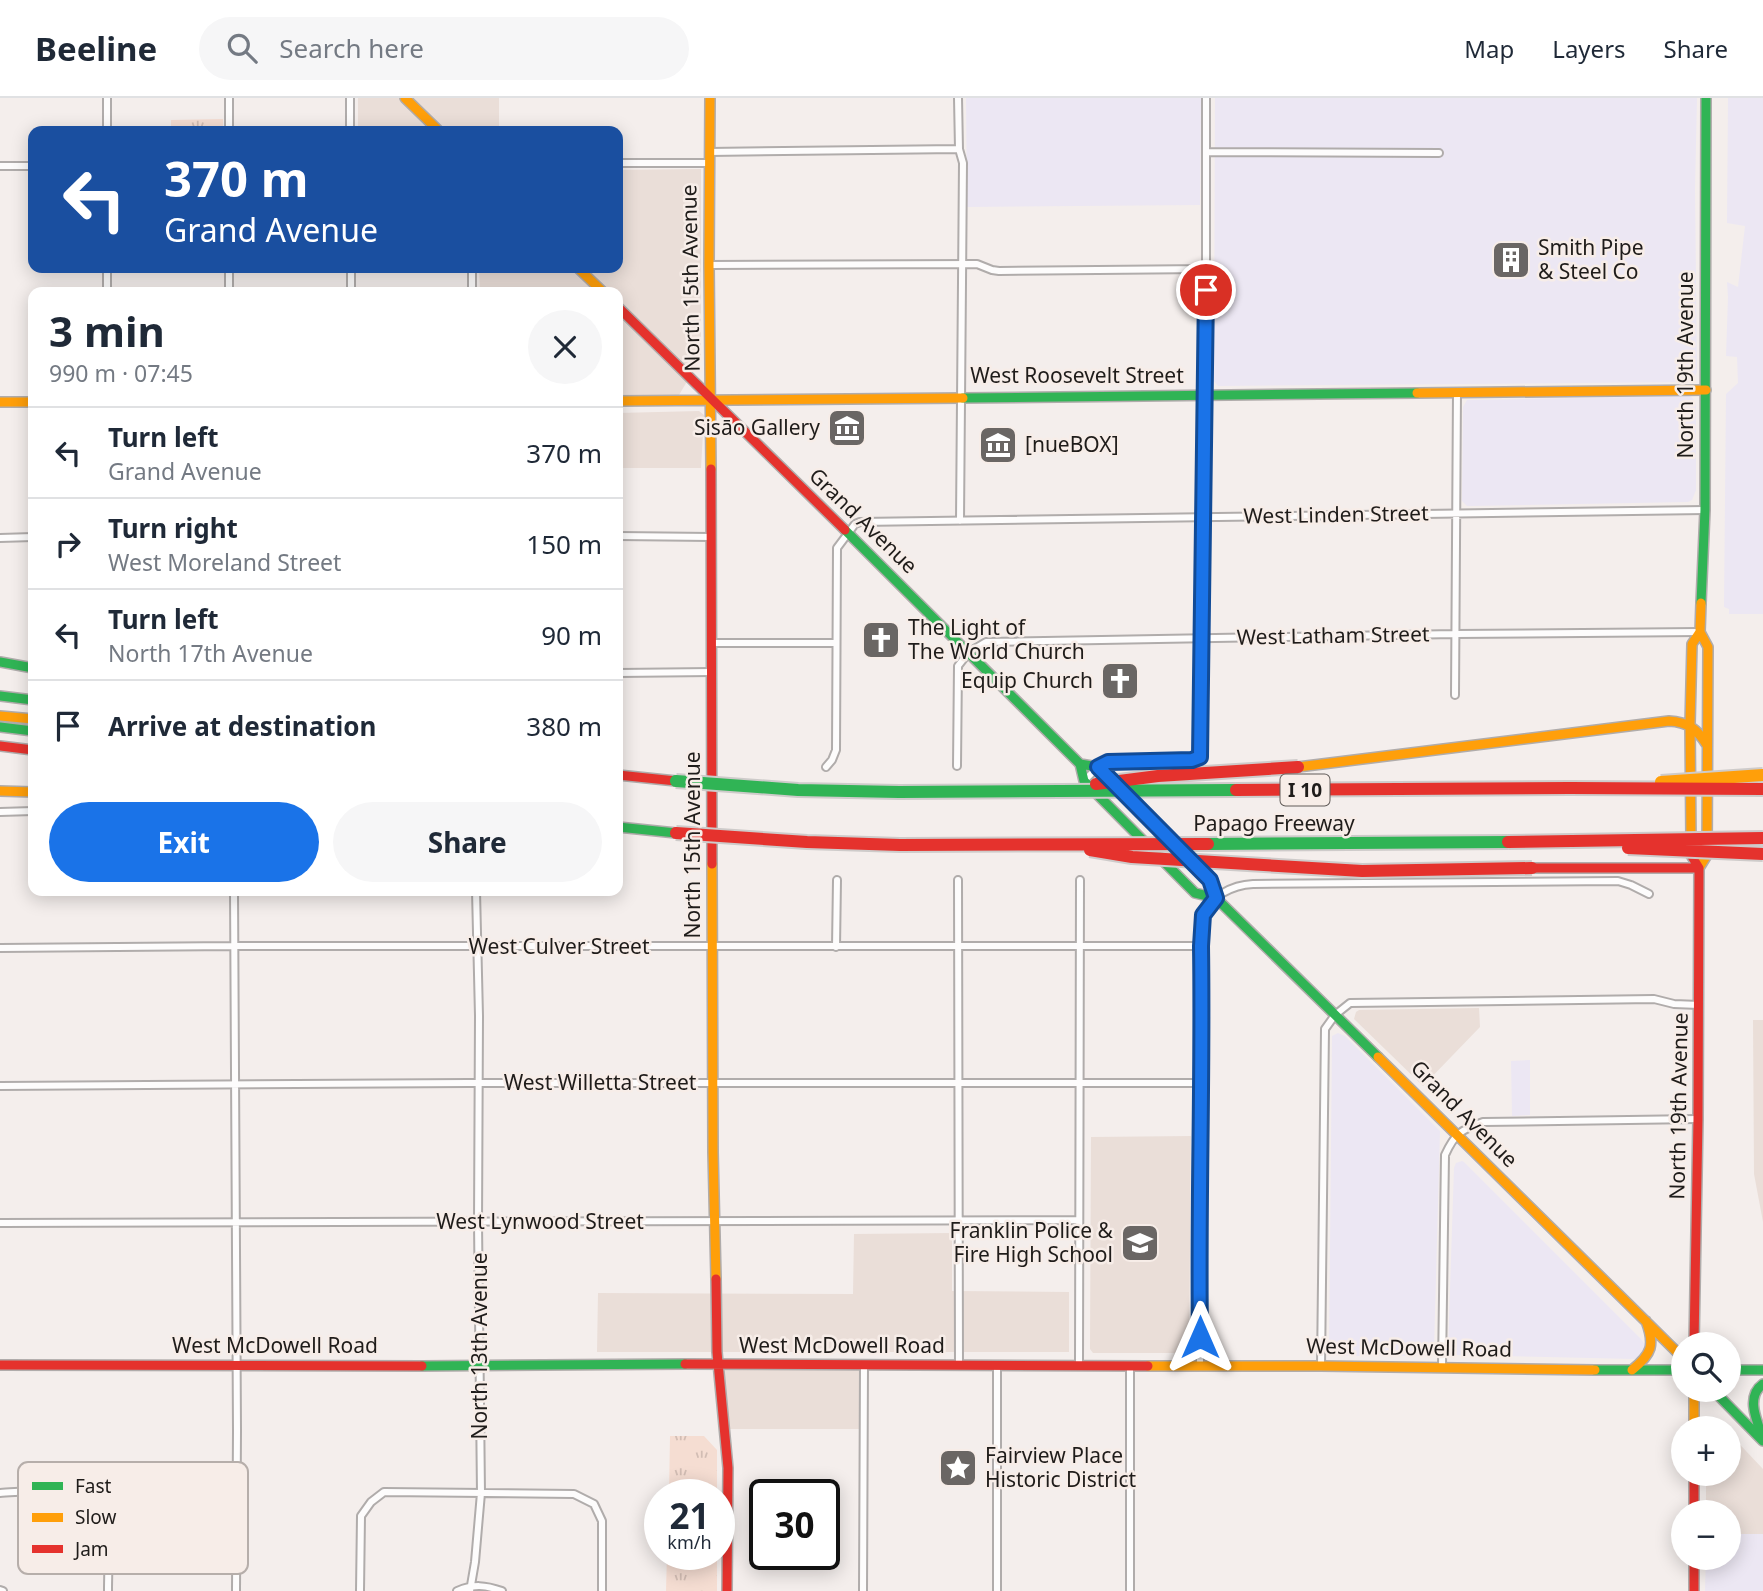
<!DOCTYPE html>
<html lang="en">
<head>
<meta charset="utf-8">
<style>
  :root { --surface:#fff; --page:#f6f6f7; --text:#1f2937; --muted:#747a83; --line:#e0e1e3; --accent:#1a73e8 }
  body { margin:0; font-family:"Noto Sans",sans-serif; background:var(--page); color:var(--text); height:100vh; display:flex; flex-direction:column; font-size:26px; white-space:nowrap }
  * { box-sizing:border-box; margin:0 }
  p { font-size:23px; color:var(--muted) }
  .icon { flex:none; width:38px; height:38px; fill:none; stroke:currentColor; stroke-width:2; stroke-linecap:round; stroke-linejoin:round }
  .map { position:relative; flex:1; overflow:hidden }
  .details { position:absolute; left:28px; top:189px; width:595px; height:609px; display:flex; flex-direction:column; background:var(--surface); border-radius:14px; box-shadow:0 4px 18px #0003 }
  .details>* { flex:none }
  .top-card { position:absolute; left:28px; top:28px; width:595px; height:147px; border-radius:14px; box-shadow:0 4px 18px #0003; background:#1a4fa0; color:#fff; overflow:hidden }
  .tools { position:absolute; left:1671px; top:1234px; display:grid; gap:14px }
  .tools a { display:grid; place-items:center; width:70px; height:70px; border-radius:50%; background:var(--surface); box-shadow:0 4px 18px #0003; font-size:35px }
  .speed { position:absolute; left:644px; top:1381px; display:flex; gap:14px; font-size:35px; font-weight:700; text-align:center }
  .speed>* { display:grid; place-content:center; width:91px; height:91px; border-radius:50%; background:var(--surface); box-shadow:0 4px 18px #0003; line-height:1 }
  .speed small { font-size:18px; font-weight:400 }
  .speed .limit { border:4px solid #111; border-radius:10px; background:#fff; color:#111 }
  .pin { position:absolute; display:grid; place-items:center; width:60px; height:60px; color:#fff; margin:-30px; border:4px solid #fff; border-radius:50%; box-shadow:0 2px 7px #0007 }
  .me { position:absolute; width:77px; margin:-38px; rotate:0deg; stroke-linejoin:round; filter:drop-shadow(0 0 5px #0008) }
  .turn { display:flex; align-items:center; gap:24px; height:147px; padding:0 21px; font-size:32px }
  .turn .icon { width:91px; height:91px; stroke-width:2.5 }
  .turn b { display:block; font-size:49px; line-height:60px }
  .round { display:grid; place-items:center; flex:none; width:74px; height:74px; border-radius:37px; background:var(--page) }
  .head { display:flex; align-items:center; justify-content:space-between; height:119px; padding:0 21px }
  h1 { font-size:42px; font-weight:700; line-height:52px }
  .cta { display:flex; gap:14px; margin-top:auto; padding:14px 21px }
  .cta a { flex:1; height:80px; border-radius:42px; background:var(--accent); color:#fff; font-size:28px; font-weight:700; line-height:80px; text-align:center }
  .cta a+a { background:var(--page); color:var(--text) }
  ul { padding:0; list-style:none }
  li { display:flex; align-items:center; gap:21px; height:91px; padding:0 21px; border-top:2px solid var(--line) }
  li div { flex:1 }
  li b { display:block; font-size:26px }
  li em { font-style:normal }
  header { display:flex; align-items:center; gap:42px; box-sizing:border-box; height:98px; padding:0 35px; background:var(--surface); border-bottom:2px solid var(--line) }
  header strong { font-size:33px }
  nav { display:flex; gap:38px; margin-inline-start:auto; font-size:24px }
  .search { width:490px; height:63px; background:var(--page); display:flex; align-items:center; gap:18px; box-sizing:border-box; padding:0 24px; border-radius:38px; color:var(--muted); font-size:26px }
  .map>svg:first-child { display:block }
</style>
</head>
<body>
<header>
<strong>Beeline</strong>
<div class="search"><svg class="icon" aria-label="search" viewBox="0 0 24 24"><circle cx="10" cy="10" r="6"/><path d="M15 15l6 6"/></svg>Search here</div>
<nav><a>Map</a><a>Layers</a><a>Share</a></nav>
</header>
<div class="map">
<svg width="1763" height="1493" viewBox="0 0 1763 1493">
  <defs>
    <pattern id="park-tufts" width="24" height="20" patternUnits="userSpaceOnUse" patternTransform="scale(1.75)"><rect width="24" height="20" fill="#f5ddd2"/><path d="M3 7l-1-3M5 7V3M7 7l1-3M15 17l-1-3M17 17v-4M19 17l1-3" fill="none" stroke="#d2bdb4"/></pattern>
  </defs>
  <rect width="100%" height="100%" fill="#f4eeec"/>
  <!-- built -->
  <path fill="#eaded8" d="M358 0H499V33H358Z
    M701 71V260L679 297H618V194H480L479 170H618V72Z
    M699 313 704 317 701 370H618V315Z
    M1479 910 1480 929 1423 988 1354 921 1356 914 1359 912Z
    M1753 922H1763V1124L1754 1076Z
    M1191 1038 1189 1252 1185 1255H1093L1090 1251 1091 1039Z
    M952 1135V1193L1069 1194V1254H597L598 1195 853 1196 854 1136Z
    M718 1267H864L863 1331H725Z
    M1729 1335 1763 1371V1436H1729V1414H1706V1376H1729Z"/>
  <!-- industrial -->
  <path fill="#ece7f3" d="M966 0H1201L1200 107 967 109Z
    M1215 0H1697L1695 91 1697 274 1695 278 1689 284 1218 288 1214 283Z
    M1728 0H1763V516H1729V511L1724 509 1726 296 1738 285 1737 259 1726 258 1728 199 1727 184 1738 189 1745 128 1727 125Z
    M1685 298H1691L1696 305V392L1692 402 1688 404 1471 408H1467L1462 403 1463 309 1467 302Z
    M1338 935 1345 938 1440 1033 1434 1251 1432 1258H1334L1329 1254 1332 941V938Z
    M1530 962V1017L1512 1018 1511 963Z
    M1462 1063 1464 1064 1641 1241 1646 1248V1252L1640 1260 1635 1261 1452 1257 1448 1252 1454 1070 1456 1065Z
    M1729 1436H1763V1493H1705L1706 1460H1729Z"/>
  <!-- park -->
  <path fill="url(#park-tufts)" d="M223 21V33H171V22Z
    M670 1338H704L717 1352V1396H669Z
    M667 1456H717V1493H666Z"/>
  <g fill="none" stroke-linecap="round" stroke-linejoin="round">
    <defs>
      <path id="street" d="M107 0V33
        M229 0V33
        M350 0V33
        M958 0 959 51 963 65 960 423
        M709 54 959 51
        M1206 54 1439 55
        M618 65H709
        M0 68H33
        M709 167 977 166 992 172 999 173 1206 171
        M107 170V194
        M229 170V194
        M351 170V194
        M472 170V194
        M618 438 711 439
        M0 440 33 439
        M712 545H836
        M618 575 712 574
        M1455 597 1457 294
        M957 668 958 568 969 554 986 544 1455 536 1700 534
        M826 669 832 662 836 652 837 450 855 426 860 424 1705 412
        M1084 683 1098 669 1108 664 1192 662 1200 659 1206 287V0
        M0 714 33 713
        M958 782 959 1268
        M234 793 237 1333 236 1493
        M836 849 837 782
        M0 850 234 848H1201
        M0 988 468 985H1201
        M0 1125 1079 1122
        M1079 1268 1080 782
        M1130 1268V1493
        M1200 1268 1199 1101 1201 1051V848C1202 839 1201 828 1203 819 1209 798 1233 787 1253 786L1618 783 1631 787 1649 796
        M1321 1268 1325 931 1335 917 1350 905 1654 901 1674 906 1699 907
        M1442 1269 1445 1057C1455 1035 1461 1032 1483 1024L1698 1021
        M0 1395C29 1394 101 1382 107 1422 110 1445 108 1470 108 1493
        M0 1492 3 1493
        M360 1493 361 1418 371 1404 384 1394 574 1396 594 1406 602 1423V1493
        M457 1493C474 1486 485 1487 502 1493
        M470 1493 475 1464 481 1395 478 1125 479 918 476 793
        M863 1493 864 1267
        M997 1493V1268"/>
      <path id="fast" d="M963 300 1417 295
        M845 432 1080 666 1084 683 1195 795 1216 800
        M1701 505 1705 412 1706 0
        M0 564 33 570
        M0 598 33 602
        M0 629 33 633
        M1080 666 1098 669 1211 782 1216 800 1378 959
        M618 729 676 735
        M422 1268 685 1266
        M1595 1272H1684
        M1729 1272H1763
        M1763 1286C1745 1299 1757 1323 1763 1340
        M1713 1292 1763 1343"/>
      <path id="slow" d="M405 0 439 33
        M710 0 709 167 711 371
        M578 170 603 194
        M1417 295 1706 292
        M618 303 963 300
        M0 304H33
        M0 618 33 621
        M1298 669 1669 623C1688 624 1697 631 1707 647
        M0 693 33 694
        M1691 743 1690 626 1692 546 1700 534
        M712 766 713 1054 716 1181
        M1699 770 1707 757 1708 549 1700 534 1701 505
        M1378 959 1684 1261
        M1148 1268H1321L1595 1272
        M1632 1272C1652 1256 1655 1247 1646 1223
        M1694 1292V1330"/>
      <path id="jam" d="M618 209 845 432
        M711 371 712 766
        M0 648 33 652
        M618 677 676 683
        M1691 743V757L1699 770 1698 1021 1694 1246
        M1532 770H1699
        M716 1181 717 1254 728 1370 727 1493
        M685 1266 1148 1268
        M0 1267 422 1268
        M1694 1376V1414
        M1694 1460V1493"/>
    </defs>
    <!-- street casing -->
    <use href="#street" stroke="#b0acab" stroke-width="10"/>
    <!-- fast casing -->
    <use href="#fast" stroke="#b0acab" stroke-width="12"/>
    <!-- slow casing -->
    <use href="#slow" stroke="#b0acab" stroke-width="12"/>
    <!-- jam casing -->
    <use href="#jam" stroke="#b0acab" stroke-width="12"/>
    <!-- street -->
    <use href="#street" stroke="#fdfcfc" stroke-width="6"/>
    <!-- fast -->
    <use href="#fast" stroke="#30b455" stroke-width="9"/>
    <!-- slow -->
    <use href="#slow" stroke="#ff9f0a" stroke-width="9"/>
    <!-- jam -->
    <use href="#jam" stroke="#e5322d" stroke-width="9"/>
    <defs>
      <path id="fast-bridge" d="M676 683 798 692 899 694 1236 692
        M1208 746 1508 744"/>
      <path id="slow-bridge" d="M1661 684 1763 677"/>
      <path id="jam-bridge" d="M1096 686 1158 678 1298 669
        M1236 692 1570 690 1763 691
        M676 735 807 744 900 747 1208 746
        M1508 744 1763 740
        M1628 750 1763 756
        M1090 752 1132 759 1362 773 1532 770"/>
    </defs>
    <!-- fast-bridge casing -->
    <use href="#fast-bridge" stroke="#cecbca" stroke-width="16" stroke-linecap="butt"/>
    <!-- slow-bridge casing -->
    <use href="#slow-bridge" stroke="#cecbca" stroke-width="16" stroke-linecap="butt"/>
    <!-- jam-bridge casing -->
    <use href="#jam-bridge" stroke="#cecbca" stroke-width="16" stroke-linecap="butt"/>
    <!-- fast-bridge -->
    <use href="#fast-bridge" stroke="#30b455" stroke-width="12"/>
    <!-- slow-bridge -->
    <use href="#slow-bridge" stroke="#ff9f0a" stroke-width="12"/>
    <!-- jam-bridge -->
    <use href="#jam-bridge" stroke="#e5322d" stroke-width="12"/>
  </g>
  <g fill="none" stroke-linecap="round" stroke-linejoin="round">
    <defs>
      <path id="route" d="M1200 1239C1198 1109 1203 978 1201 848L1203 817 1216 800 1210 782 1098 669 1108 664 1192 662 1200 659 1206 192"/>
    </defs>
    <!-- route casing -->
    <use href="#route" stroke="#114b97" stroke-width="18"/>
    <!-- route -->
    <use href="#route" stroke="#1a73e8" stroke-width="12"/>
  </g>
  <!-- icons -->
  <defs>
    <symbol id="building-square" viewBox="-11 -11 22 22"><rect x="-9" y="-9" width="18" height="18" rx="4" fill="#6a6664" stroke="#f7ede8"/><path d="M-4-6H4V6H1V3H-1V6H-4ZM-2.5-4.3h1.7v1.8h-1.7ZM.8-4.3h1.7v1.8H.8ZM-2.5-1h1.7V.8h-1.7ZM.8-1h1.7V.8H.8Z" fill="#fff"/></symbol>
    <symbol id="museum-square" viewBox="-11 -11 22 22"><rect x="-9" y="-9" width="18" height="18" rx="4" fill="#6a6664" stroke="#f7ede8"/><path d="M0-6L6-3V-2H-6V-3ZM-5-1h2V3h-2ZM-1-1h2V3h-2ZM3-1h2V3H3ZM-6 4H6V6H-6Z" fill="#fff"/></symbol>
    <symbol id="church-square" viewBox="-11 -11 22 22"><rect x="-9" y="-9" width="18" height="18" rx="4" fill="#6a6664" stroke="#f7ede8"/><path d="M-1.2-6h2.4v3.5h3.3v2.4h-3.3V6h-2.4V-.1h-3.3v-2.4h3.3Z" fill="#fff"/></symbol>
    <symbol id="school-square" viewBox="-11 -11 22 22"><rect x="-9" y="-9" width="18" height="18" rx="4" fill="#6a6664" stroke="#f7ede8"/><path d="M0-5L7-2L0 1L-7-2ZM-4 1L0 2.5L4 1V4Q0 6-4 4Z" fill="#fff"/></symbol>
    <symbol id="sight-square" viewBox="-11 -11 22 22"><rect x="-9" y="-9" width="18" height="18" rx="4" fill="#6a6664" stroke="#f7ede8"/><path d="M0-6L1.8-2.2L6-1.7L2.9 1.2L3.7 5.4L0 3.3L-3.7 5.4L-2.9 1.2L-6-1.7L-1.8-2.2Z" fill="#fff"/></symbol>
  </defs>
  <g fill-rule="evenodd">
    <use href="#building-square" x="1489" y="140" width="44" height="44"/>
    <use href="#museum-square" x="825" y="308" width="44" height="44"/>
    <use href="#museum-square" x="976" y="325" width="44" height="44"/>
    <use href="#church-square" x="859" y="520" width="44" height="44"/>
    <use href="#church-square" x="1098" y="561" width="44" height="44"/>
    <use href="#school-square" x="1118" y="1123" width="44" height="44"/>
    <use href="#sight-square" x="936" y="1348" width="44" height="44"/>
  </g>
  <g text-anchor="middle" stroke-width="5" stroke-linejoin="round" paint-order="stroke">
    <!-- shield labels -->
    <rect fill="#f7ede8" stroke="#605b58" stroke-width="2" x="1280.5" y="676.5" width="49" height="31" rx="5"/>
    <g font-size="19" font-weight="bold" fill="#1f1c1a">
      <text x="1305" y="699">I 10</text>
    </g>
    <!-- poi labels -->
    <g font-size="21" fill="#1f1c1a" stroke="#f7ede8" text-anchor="start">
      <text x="1538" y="157">Smith Pipe<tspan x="1538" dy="24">&amp; Steel Co</tspan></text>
      <text x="820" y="337" text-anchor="end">Sisāo Gallery</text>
      <text x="1025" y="354">[nueBOX]</text>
      <text x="908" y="537">The Light of<tspan x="908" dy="24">The World Church</tspan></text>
      <text x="1093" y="590" text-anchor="end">Equip Church</text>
      <text x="1113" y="1140" text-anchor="end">Franklin Police &amp;<tspan x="1113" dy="24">Fire High School</tspan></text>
      <text x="985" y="1365">Fairview Place<tspan x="985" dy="24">Historic District</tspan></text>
    </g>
    <!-- street labels -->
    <g font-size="21" fill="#1f1c1a" stroke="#f7ede8">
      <text transform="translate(691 180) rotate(-91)" y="7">North 15th Avenue</text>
      <text transform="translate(1686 267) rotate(-90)" y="7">North 19th Avenue</text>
      <text x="1077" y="285">West Roosevelt Street</text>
      <text transform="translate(1336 417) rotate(-1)" y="7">West Linden Street</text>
      <text transform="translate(863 423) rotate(44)" y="7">Grand Avenue</text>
      <text transform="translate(1333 538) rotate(-1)" y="7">West Latham Street</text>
      <text x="1274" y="733">Papago Freeway</text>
      <text transform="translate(693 747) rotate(-90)" y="7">North 15th Avenue</text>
      <text x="559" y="856">West Culver Street</text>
      <text x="600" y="992">West Willetta Street</text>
      <text transform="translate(1679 1008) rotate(-89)" y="7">North 19th Avenue</text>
      <text transform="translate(1464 1016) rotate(45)" y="7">Grand Avenue</text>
      <text x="540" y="1131">West Lynwood Street</text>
      <text x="275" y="1255">West McDowell Road</text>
      <text transform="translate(480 1248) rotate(-90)" y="7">North 13th Avenue</text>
      <text x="842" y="1255">West McDowell Road</text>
      <text transform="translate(1409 1250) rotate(1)" y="7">West McDowell Road</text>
    </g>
  </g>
  <!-- legend -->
  <rect x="18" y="1364" width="230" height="112" rx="10" fill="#f7ede8" stroke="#b6aeaa" stroke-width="2"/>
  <rect x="32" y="1384" width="31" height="8" fill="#30b455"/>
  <rect x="32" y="1415" width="31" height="9" fill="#ff9f0a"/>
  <rect x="32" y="1447" width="31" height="8" fill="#e5322d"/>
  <g font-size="19" fill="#1f1c1a">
    <text x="75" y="1395">Fast</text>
    <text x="75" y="1426">Slow</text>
    <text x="75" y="1458">Jam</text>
  </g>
</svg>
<div class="tools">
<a><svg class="icon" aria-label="search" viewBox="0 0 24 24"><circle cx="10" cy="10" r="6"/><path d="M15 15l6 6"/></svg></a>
<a>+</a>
<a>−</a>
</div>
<div class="speed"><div>21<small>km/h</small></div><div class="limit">30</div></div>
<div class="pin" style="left:1206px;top:192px;background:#d93025"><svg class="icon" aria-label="arrive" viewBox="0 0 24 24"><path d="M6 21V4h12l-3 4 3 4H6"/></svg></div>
<svg class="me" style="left:1200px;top:1239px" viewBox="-20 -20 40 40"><path d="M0-17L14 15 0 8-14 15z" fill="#1a73e8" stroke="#fff" stroke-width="4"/></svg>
<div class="top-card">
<div class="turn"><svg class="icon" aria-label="left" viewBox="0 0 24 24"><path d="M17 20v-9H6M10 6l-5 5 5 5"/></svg><div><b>370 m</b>Grand Avenue</div></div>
</div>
<section class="details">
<div class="head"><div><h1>3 min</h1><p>990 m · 07:45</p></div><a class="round"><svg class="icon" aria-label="close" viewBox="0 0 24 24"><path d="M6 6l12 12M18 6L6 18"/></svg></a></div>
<ul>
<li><svg class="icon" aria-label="left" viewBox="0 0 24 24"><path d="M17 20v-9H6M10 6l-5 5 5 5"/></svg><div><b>Turn left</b><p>Grand Avenue</p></div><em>370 m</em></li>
<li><svg class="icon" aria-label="right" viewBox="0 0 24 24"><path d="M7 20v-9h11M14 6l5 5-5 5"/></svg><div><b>Turn right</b><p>West Moreland Street</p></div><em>150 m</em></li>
<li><svg class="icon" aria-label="left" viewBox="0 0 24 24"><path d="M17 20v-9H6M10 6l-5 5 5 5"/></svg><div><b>Turn left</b><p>North 17th Avenue</p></div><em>90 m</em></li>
<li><svg class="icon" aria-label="arrive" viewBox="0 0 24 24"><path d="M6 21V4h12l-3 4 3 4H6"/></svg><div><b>Arrive at destination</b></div><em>380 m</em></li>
</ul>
<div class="cta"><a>Exit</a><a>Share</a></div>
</section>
</div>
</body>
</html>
